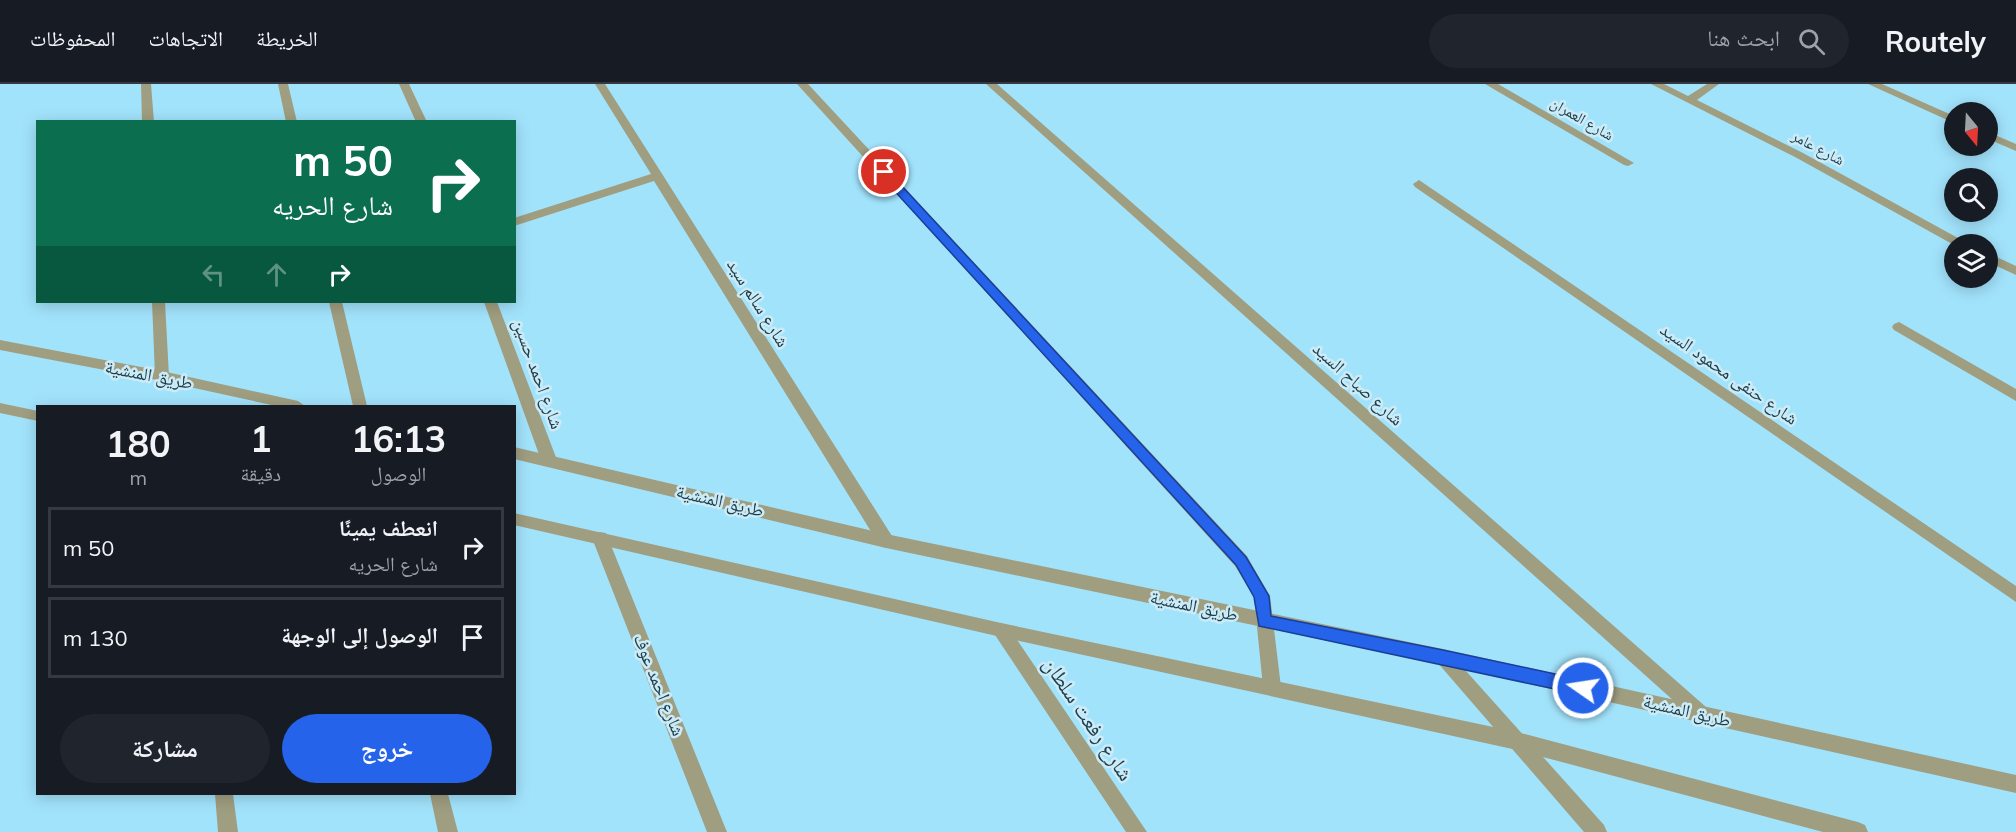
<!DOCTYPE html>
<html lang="ar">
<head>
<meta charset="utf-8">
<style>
  :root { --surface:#171b24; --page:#20242c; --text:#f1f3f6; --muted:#9ea1a6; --line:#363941; --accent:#2563eb }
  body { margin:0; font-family:Mulish,"Noto Naskh Arabic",sans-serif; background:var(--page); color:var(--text); direction:rtl; height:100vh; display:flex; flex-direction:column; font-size:22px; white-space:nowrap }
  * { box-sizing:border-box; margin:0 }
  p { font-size:20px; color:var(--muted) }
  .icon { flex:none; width:33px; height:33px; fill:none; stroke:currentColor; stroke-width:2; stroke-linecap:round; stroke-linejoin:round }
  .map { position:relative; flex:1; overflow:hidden; direction:ltr }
  .panel { position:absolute; left:36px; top:321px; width:480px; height:390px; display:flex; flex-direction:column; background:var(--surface); border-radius:0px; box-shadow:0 3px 15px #0003; direction:rtl }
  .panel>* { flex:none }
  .hud { position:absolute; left:36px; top:36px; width:480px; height:183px; border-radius:0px; box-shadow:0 3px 15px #0003; direction:rtl; background:#0b6e4f; color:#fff; overflow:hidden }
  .needle { width:39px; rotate:162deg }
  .controls { position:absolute; left:1944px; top:18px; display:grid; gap:12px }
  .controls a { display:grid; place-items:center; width:54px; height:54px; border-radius:50%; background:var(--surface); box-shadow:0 3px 15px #0003; font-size:30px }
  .pin { position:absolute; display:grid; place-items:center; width:51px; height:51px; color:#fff; margin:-26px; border:3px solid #fff; border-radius:50%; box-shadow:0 2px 6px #0007 }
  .me { position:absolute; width:66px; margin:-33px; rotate:283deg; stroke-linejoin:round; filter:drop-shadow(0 0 4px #0008) }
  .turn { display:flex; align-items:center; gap:21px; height:126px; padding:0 24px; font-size:27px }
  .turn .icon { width:78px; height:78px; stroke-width:2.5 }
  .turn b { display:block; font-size:42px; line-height:51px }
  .lanes { display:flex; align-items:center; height:57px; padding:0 24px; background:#0003; justify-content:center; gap:30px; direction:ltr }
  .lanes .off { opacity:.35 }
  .eta { display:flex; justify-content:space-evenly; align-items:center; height:102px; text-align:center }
  .eta b { font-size:36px; font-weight:700; line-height:42px }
  .cta { display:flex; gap:12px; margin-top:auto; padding:12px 24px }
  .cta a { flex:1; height:69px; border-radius:36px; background:var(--accent); color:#fff; font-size:24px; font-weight:700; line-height:69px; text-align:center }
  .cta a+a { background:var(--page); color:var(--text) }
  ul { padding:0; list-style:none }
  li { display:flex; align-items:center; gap:18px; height:81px; margin:0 12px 9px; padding:0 12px; border:3px solid var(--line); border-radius:0px }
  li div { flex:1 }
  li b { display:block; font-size:22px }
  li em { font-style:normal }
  header { display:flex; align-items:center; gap:36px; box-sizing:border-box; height:84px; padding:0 30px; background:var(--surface); border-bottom:2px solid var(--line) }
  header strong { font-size:28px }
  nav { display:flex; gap:33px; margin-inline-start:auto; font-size:21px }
  .search { width:420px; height:54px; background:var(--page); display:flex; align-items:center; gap:15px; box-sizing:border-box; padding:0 21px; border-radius:33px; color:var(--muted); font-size:22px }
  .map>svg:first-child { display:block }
</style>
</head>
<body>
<header>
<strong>Routely</strong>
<div class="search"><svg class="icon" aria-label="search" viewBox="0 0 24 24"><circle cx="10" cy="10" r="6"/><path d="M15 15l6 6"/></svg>ابحث هنا</div>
<nav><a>الخريطة</a><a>الاتجاهات</a><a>المحفوظات</a></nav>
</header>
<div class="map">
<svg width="2016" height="748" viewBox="0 0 2016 748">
  <rect width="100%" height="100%" fill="#a2e3fc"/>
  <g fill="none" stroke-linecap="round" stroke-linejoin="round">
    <!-- service -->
    <path fill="#a09e80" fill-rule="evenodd" d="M1899 238 2016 305V317L1894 246 1892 243 1894 240Z"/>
    <!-- minor -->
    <path fill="#a09e80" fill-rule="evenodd" d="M141 0H151L154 38H142Z
      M278 0H288L297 38H286Z
      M399 0H409L427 38H416Z
      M595 0H605L892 452 894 457 892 462 886 464 880 462 654 97 514 142V134L651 90Z
      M797 0H808L1247 472 1270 512 1281 603 1278 609 1272 611 1266 609 1263 603 1254 513 1235 482Z
      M986 0H997L1706 623 1709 629 1706 635 1700 637 1694 635Z
      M1485 0H1498L1634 79 1628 82 1624 81Z
      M1651 0H1664L1688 12 1707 0H1719L1697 16 1803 69 1969 160 1954 161 1795 73Z
      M1868 0H1882L1954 32V39Z
      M1988 48 2016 60V67L1988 55Z
      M1419 96 2016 502V518L1415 103 1413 100Z
      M1988 169 2016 182V191L1988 178Z
      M152 218H165L169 292 162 297 155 292Z
      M329 218H342L367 322H353Z
      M484 218H497L557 376 554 380H544L541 376Z
      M600 448 606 449 608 454 727 748H707L592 454 594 449Z
      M1001 539 1007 541 1147 748H1126L995 551 993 546 995 541Z
      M1443 565 1449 568 1604 741 1607 748H1584L1437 578 1434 573 1437 568Z
      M215 710H233L238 748H218Z
      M430 710H448L458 748H438Z"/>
    <!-- tertiary -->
    <path fill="#a09e80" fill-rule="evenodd" d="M0 256 162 287 298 317 305 322H276L162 297 0 266Z
      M0 319 38 327V337L0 329Z
      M514 363 886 450 1443 565 2016 691V709L1443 581 886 464 514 375Z
      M514 429 1001 539 1517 648 1858 738 1865 741 1868 748H1823L1517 666 1001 553 514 441Z"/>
  </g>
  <!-- route -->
  <path fill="#2563eb" stroke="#184099" stroke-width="1.5" d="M884 85 887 86 1246 473 1269 512 1271 532 1443 566 1583 596 1588 598 1591 604 1588 609 1583 611 1259 542 1254 513 1236 481 880 91 878 88Z"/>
  <g text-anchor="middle" stroke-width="5" stroke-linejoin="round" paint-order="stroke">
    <!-- far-street labels -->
    <g font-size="15" fill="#1d404d" stroke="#ccebf7">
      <text transform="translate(1582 35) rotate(30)" y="5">شارع العمران</text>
      <text transform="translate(1818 64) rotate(28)" y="5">شارع عامر</text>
    </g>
    <!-- street labels -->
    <g font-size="18" fill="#1d404d" stroke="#ccebf7">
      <text transform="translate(758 219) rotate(58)" y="6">شارع سالم سيد</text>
      <text transform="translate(538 290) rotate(70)" y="6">شارع احمد حسين</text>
      <text transform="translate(1729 290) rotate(35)" y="6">شارع حنفى محمود السيد</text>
      <text transform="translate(149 291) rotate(11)" y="6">طريق المنشية</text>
      <text transform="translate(1358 300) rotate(42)" y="6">شارع صباح السيد</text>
      <text transform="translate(720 417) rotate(13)" y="6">طريق المنشية</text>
      <text transform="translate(1194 522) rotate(12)" y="6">طريق المنشية</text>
      <text transform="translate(659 601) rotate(68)" y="6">شارع احمد عوف</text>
      <text transform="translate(1687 627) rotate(13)" y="6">طريق المنشية</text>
    </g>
    <!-- near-street labels -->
    <g font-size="21" fill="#1d404d" stroke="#ccebf7">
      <text transform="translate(1088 635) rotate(56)" y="7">شارع رفعت سلطان</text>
    </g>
  </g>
</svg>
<div class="controls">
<a><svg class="needle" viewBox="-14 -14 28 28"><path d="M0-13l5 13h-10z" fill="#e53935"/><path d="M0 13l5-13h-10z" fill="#9ea1a6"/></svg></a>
<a><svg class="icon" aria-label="search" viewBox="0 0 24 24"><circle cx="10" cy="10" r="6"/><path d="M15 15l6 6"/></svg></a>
<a><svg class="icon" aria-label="layers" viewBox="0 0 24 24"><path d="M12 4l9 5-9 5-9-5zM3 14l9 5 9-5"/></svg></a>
</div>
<div class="pin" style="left:884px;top:88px;background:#d93025"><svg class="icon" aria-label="arrive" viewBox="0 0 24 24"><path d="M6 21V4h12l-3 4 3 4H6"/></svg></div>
<svg class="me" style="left:1583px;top:604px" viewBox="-20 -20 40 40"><circle r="17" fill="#2563eb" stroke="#fff" stroke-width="3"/><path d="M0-11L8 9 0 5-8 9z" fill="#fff"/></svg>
<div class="hud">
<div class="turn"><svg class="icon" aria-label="right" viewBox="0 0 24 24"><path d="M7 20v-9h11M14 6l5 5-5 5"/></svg><div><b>50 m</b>شارع الحريه</div></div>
<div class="lanes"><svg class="icon off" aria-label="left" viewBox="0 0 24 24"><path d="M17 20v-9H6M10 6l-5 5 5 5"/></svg><svg class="icon off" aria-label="ahead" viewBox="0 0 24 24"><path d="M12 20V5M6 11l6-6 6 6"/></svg><svg class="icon" aria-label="right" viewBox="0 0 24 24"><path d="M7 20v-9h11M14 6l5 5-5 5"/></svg></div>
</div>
<section class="panel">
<div class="eta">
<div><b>16:13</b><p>الوصول</p></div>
<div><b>1</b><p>دقيقة</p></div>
<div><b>180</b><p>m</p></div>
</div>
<ul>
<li><svg class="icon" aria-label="right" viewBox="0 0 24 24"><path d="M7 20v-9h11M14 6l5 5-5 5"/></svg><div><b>انعطف يمينًا</b><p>شارع الحريه</p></div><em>50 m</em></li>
<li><svg class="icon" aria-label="arrive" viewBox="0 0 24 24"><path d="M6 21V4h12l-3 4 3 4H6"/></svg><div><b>الوصول إلى الوجهة</b></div><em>130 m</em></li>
</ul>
<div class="cta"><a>خروج</a><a>مشاركة</a></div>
</section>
</div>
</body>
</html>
